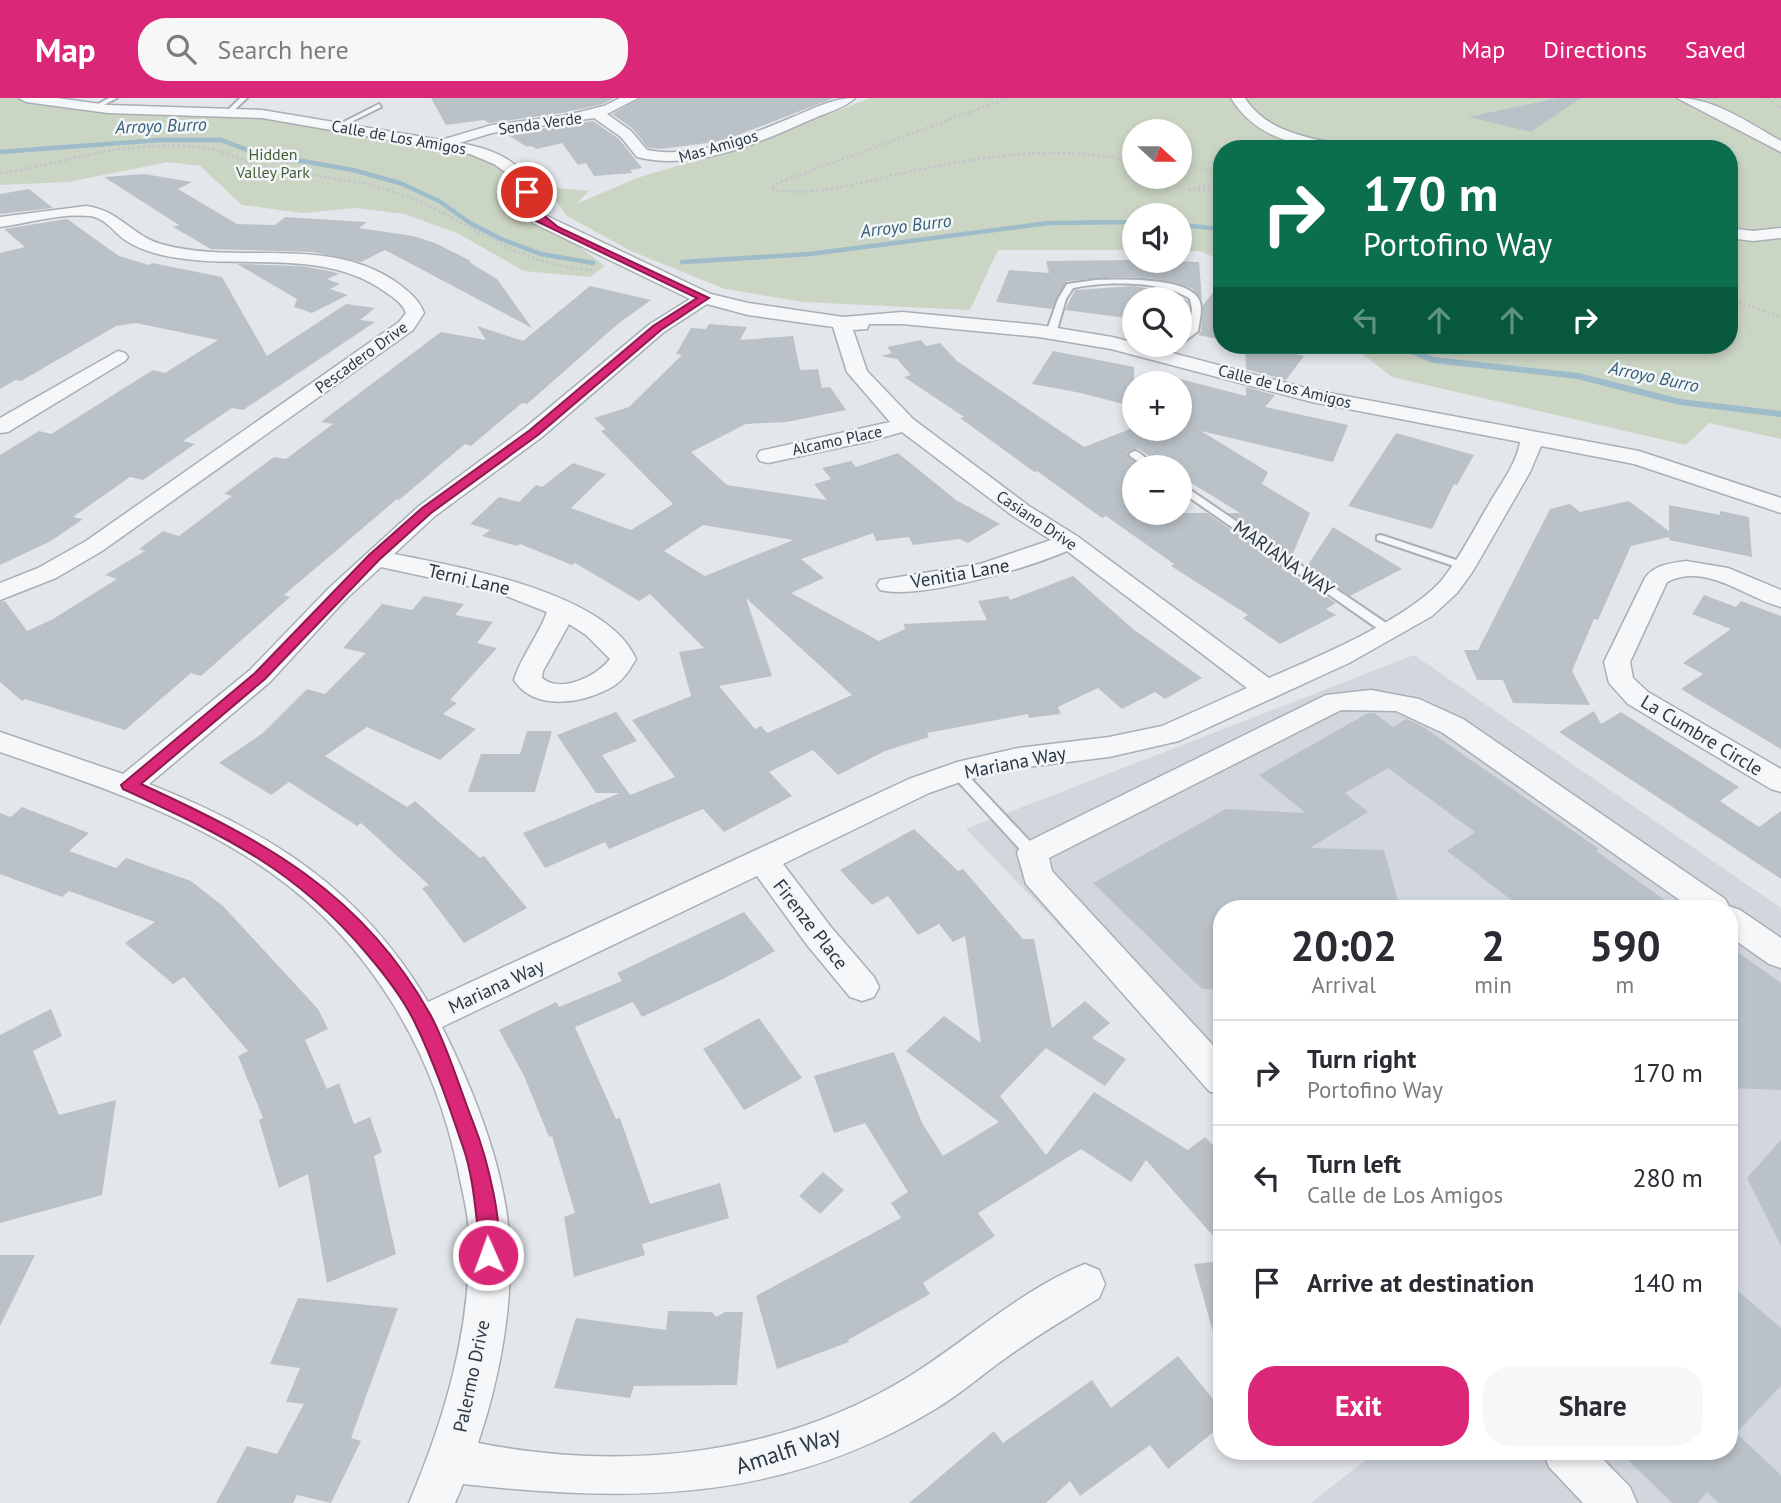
<!DOCTYPE html>
<html lang="en">
<head>
<meta charset="utf-8">
<style>
  :root { --surface:#fff; --page:#f7f7f7; --text:#2b2b33; --muted:#7c7c81; --line:#e1e1e2; --accent:#db2777 }
  body { margin:0; font-family:"PT Sans",sans-serif; background:var(--page); color:var(--text); height:100vh; display:flex; flex-direction:column; font-size:26px; white-space:nowrap }
  * { box-sizing:border-box; margin:0 }
  p { font-size:23px; color:var(--muted) }
  .icon { flex:none; width:38px; height:38px; fill:none; stroke:currentColor; stroke-width:2; stroke-linecap:round; stroke-linejoin:round }
  .map { position:relative; flex:1; overflow:hidden }
  .panel { position:absolute; left:1213px; top:802px; width:525px; height:560px; display:flex; flex-direction:column; background:var(--surface); border-radius:28px; box-shadow:0 4px 10px #0003 }
  .panel>* { flex:none }
  .top-card { position:absolute; left:1213px; top:42px; width:525px; height:214px; border-radius:28px; box-shadow:0 4px 10px #0003; background:#0b6e4f; color:#fff; overflow:hidden }
  .needle { width:46px; rotate:111deg }
  .controls { position:absolute; left:1122px; top:21px; display:grid; gap:14px }
  .controls a { display:grid; place-items:center; width:70px; height:70px; border-radius:50%; background:var(--surface); box-shadow:0 4px 10px #0003; font-size:35px }
  .pin { position:absolute; display:grid; place-items:center; width:60px; height:60px; color:#fff; margin:-30px; border:4px solid #fff; border-radius:50%; box-shadow:0 2px 7px #0007 }
  .me { position:absolute; width:77px; margin:-38px; rotate:358deg; stroke-linejoin:round; filter:drop-shadow(0 0 5px #0008) }
  .turn { display:flex; align-items:center; gap:24px; height:147px; padding:0 35px; font-size:32px }
  .turn .icon { width:91px; height:91px; stroke-width:2.5 }
  .turn b { display:block; font-size:49px; line-height:60px }
  .lanes { display:flex; align-items:center; height:66px; padding:0 35px; background:#0003; justify-content:center; gap:35px; direction:ltr }
  .lanes .off { opacity:.35 }
  .eta { display:flex; justify-content:space-evenly; align-items:center; height:119px; text-align:center }
  .eta b { font-size:42px; font-weight:700; line-height:49px }
  .primary-button { display:flex; gap:14px; margin-top:auto; padding:14px 35px }
  .primary-button a { flex:1; height:80px; border-radius:28px; background:var(--accent); color:#fff; font-size:28px; font-weight:700; line-height:80px; text-align:center }
  .primary-button a+a { background:var(--page); color:var(--text) }
  ul { padding:0; list-style:none }
  li { display:flex; align-items:center; gap:21px; height:105px; padding:0 35px; border-top:2px solid var(--line) }
  li div { flex:1 }
  li b { display:block; font-size:26px }
  li em { font-style:normal }
  header { display:flex; align-items:center; gap:42px; box-sizing:border-box; height:98px; padding:0 35px; background:var(--accent); color:#fff }
  header strong { font-size:33px }
  nav { display:flex; gap:38px; margin-inline-start:auto; font-size:24px }
  .search { width:490px; height:63px; background:var(--page); display:flex; align-items:center; gap:18px; box-sizing:border-box; padding:0 24px; border-radius:28px; color:var(--muted); font-size:26px }
  .map>svg:first-child { display:block }
</style>
</head>
<body>
<header>
<strong>Map</strong>
<div class="search"><svg class="icon" aria-label="search" viewBox="0 0 24 24"><circle cx="10" cy="10" r="6"/><path d="M15 15l6 6"/></svg>Search here</div>
<nav><a>Map</a><a>Directions</a><a>Saved</a></nav>
</header>
<div class="map">
<svg width="1781" height="1405" viewBox="0 0 1781 1405">
  <rect width="100%" height="100%" fill="#e3e7eb"/>
  <!-- built -->
  <path fill="#d1d7dd" d="M1414 557 1781 810V1405H1311L1377 1353H1729V810H1222L1221 995 966 731Z"/>
  <!-- green -->
  <path fill="#cbd5c4" fill-rule="evenodd" d="M0 0H26L79 8 233 14 491 57 527 94 555 131 605 168 590 179 524 173 459 136 405 116 355 110 303 115 242 107 200 68 168 64 68 84 0 87Z
    M870 0H1781V341L1709 325 1686 347 1392 279 1351 247H1729V51H1222L1221 162 1199 153H1180V117H1134V152H998L970 212 803 204 725 191 631 153 567 118 544 86 558 90 589 93 576 106 637 80 760 43ZM1134 33H1180V79H1134Z"/>
  <g fill="none" stroke-linecap="round" stroke-linejoin="round">
    <!-- stream-far1 -->
    <path stroke="#9ebcca" stroke-width="4.5" d="M0 54 160 42H221L274 62 302 63 353 72 400 85 439 103 470 125 501 141 541 156 593 165
      M1180 127 1222 131
      M682 164 810 156 1048 125 1134 124"/>
    <!-- stream -->
    <path stroke="#9ebcca" stroke-width="6" d="M1398 247 1433 262 1578 278 1680 304 1781 316"/>
  </g>
  <!-- building -->
  <path fill="#bac2c8" fill-rule="evenodd" d="M431 0H614L603 6 563 15 489 25 484 22 446 27Z
    M640 0H834L723 43 660 51 648 50 633 31 612 16Z
    M1558 0H1581L1531 34 1468 19Z
    M593 23 619 41 642 70 630 72 633 75 594 78 586 65 578 67 562 45 537 51 531 48 527 49 506 36Z
    M144 76 192 84 178 91 237 126 275 127 285 119 367 124 359 130 413 138 435 145 471 163 469 164 497 181 532 230 385 152 361 164 312 154 211 151 173 129 179 127 104 79Z
    M29 91 53 110 0 116V96Z
    M67 121 119 158 149 167 152 165 222 179 267 258 346 206 375 210 360 222 375 224 243 312 232 310 183 343 195 346 143 382 130 379 73 419 83 421 51 443 0 467V357L39 333 51 336 153 272 165 275 218 242 136 225 116 228 21 283 16 282 0 291V155L25 149 4 131Z
    M1134 162 1199 164 1202 202 1193 191 1180 186 1151 180 1120 179 1067 183 1052 211 996 204 1009 172 1049 175 1046 163Z
    M237 166 301 168 330 173 339 176 327 181 340 186 330 191 348 197 312 215 294 209 297 201Z
    M1222 183V242L1198 237 1201 233 1203 207Z
    M590 188 651 202 619 225 527 306 522 305 471 348 465 346 399 402 397 401 284 497 290 499 201 578 191 575 125 632 25 601 22 603 0 584V504L5 503 27 533 53 521 117 481 105 477 145 453 139 451 163 433 179 438 232 398 224 396 274 359 286 361 333 326 321 324 441 234 486 242 477 228 523 243Z
    M1133 188 1165 193 1188 203 1187 231 1180 232V201H1134V221L1065 212 1075 192Z
    M709 226 747 229 740 242 793 238 800 272 818 271 822 290 830 289 846 312 787 324 746 326 691 354 727 387 827 402 814 386 831 381 822 370 851 363 856 369 898 355 956 402 1000 426 968 445 960 441 913 447 909 439 876 443 873 435 801 461 824 480 791 495 879 543 905 531 904 526 987 522 978 503 1008 498 1010 502 1073 478 1133 531 1202 580 1165 601 1155 594 1122 611 1098 590 1058 609 1061 616 1029 620 1028 616 927 635 929 639 885 653 838 677 813 652 769 674 792 698 724 734 703 711 609 751 605 744 545 770 523 735 620 695H596L557 637 616 614 637 643 602 657 630 697 675 679 632 622 691 598 679 554 704 550 650 496 639 503 575 465 572 467 520 446 517 448 482 438 490 432 470 426 499 399 519 404 536 387 542 389 573 365 606 376 571 410 631 432 673 406 601 333 606 331 594 320 629 309 682 257 676 256 691 230 706 231ZM703 427 793 442 705 478 664 453ZM746 500 852 597 767 635 761 628 755 631 719 588 772 578Z
    M921 242 926 248 940 245 957 263 1084 349 1130 331H1180V281L1246 298V289L1275 297 1265 309 1348 327 1333 364 1201 333 1268 374 1262 386 1310 415 1292 458 1228 415H1240L1180 378V369H1165L1139 351H1133L1126 355 1129 360 1142 369H1134V415H1207L1286 470 1285 472 1336 505 1326 511 1336 517 1280 546 1243 520 1248 517 1171 468 1174 466 1106 418 1102 420 1037 373 1034 374 960 320 964 319 904 279 911 277 897 261 881 258 892 255 887 249Z
    M1245 247H1253L1304 258 1286 282 1246 271Z
    M1053 253 1134 269V309L1081 295 1032 286Z
    M1396 335 1474 357 1457 387 1454 386 1432 431 1348 408Z
    M1629 403 1669 433V407L1720 417V413L1749 419 1752 459 1669 442V439L1631 448 1598 522 1594 521 1572 573 1590 607 1513 605 1503 582H1477L1464 552H1478L1550 411 1570 406 1580 414Z
    M1333 429 1402 471 1350 498 1307 468Z
    M1704 497 1736 509 1741 503 1781 518V651L1681 591 1703 576 1683 565 1731 531 1692 516Z
    M424 498 464 506 455 517 493 524 477 545 497 550 450 602 457 605 443 616 476 631 440 662 367 629 325 658 407 709 415 703 480 760 484 758 527 810 464 845 422 790 429 787 361 725 357 728 289 684 271 697 219 665 263 635 307 591 325 596 366 555 343 550 382 506 412 512Z
    M1594 613 1601 626 1621 614 1739 689 1720 703 1759 729 1781 713V781L1559 634Z
    M1368 615H1374L1393 629 1406 621 1422 628 1599 751 1596 753 1676 810H1522L1447 753 1475 734 1388 670 1345 695 1368 714 1310 750 1384 752 1400 810H1222V892L1202 891 1093 785 1226 711 1306 715 1259 677Z
    M527 633H552L535 694H468L481 656H520Z
    M22 709 89 735 69 753 116 770 126 760 191 783 224 809 318 911 328 931 305 942 327 991 339 985 354 1026 370 1019 382 1054 374 1058 396 1156 327 1185 308 1076 279 1090 259 1022 263 1020 238 958 248 953 184 879 173 886 125 845 155 824 69 793 62 799 0 776V715L11 719Z
    M914 731 958 773 963 771 1023 841H1034L1052 930 1085 903 1110 925 1092 940 1126 961 1105 988 1046 950 1000 998 1046 1057 1094 994 1188 1052 1205 1039 1222 1057V1148L1146 1062 1131 1084 1081 1051 978 1115 995 1138 923 1185 930 1196 848 1242 849 1244 777 1271 756 1198 901 1120 891 1105 908 1094 865 1025 834 1035 814 978 894 954 922 1025 943 1058 999 1024 906 953 944 918 981 945 965 838 953 844 939 826 918 837 888 798 872 807 840 772Z
    M744 814 775 853 723 881 642 919 633 904 575 929 616 1021 620 1020 650 1106 720 1085 729 1120 642 1146 645 1157 574 1179 564 1119 575 1115 552 1038 549 1039 524 978 499 932 556 904 559 909 622 883 617 875Z
    M1729 848 1781 885V992L1729 990Z
    M51 911 62 938 33 953 59 1017 116 1002 102 1097 0 1125V937Z
    M759 920 802 980 744 1012 703 951Z
    M1781 1042V1148L1747 1080Z
    M823 1074 844 1092 820 1116 799 1098Z
    M0 1157H35L0 1228Z
    M1222 1163V1240L1215 1241 1194 1166Z
    M1729 1185 1781 1230V1288L1736 1335 1781 1377V1405H1719L1707 1394 1698 1405H1672L1619 1353H1729Z
    M298 1200 398 1210 351 1340 361 1343 331 1405 297 1397 293 1405H216L247 1348 277 1356 304 1306 286 1304 300 1270 270 1266Z
    M668 1213 712 1214 716 1219 725 1214H743L737 1287 634 1288 630 1300 554 1290 576 1220 666 1232Z
    M1178 1258 1222 1312V1327L1168 1371 1150 1347 1080 1398 1070 1383 1046 1405H909L994 1333 1003 1345 1092 1282 1111 1310Z"/>
  <g fill="none" stroke-linecap="round" stroke-linejoin="round">
    <defs>
      <path id="lane" d="M109 0H117L96 11 91 10Z
        M240 0H247L231 15H227V13Z
        M379 6 381 9 341 29 336 28Z
        M1096 182C1119 181 1185 179 1198 200 1204 209 1199 223 1198 233L1180 247V240L1189 232 1192 212 1190 201C1165 182 1103 183 1073 190L1066 201 1056 235 1048 237 1046 235 1058 201 1067 186Z
        M1134 353 1138 354 1158 369H1146L1130 358 1129 356Z
        M1180 385 1392 529 1394 532 1392 535H1384L1180 393Z
        M1381 437 1468 466 1470 468 1464 471 1460 470 1377 442V438Z
        M957 669 962 671 1037 751 1039 755 1037 759H1027L952 677 950 674 952 671Z"/>
      <path id="street" d="M19 0H57L108 7 262 12 441 42 492 27 563 18 604 8 620 0H638L607 16 631 33 647 52C697 62 748 37 793 19 815 10 832 0 855 0 846 9 829 14 817 19 762 43 697 74 637 59L621 39 594 20 492 35 459 45C488 50 516 59 531 86 537 96 539 108 545 117L711 196 748 205 843 219 902 214 1039 227 1112 239 1313 292 1639 353 1781 400V415L1634 366 1541 348 1530 374 1473 473 1457 495 1432 518 1349 565 1179 643 1109 659 1018 670 963 683 929 695 783 766 831 829 874 879 879 889 874 899 862 903 850 899 807 847 757 778 442 929C473 991 503 1065 509 1135 514 1204 500 1280 478 1345 627 1374 780 1358 910 1278 969 1241 1020 1192 1085 1166L1099 1172 1105 1186 1099 1200C1069 1219 1039 1236 1010 1257 985 1274 963 1294 937 1310 783 1404 637 1405 463 1386L455 1405H409C445 1320 471 1232 469 1139 469 1116 462 1093 458 1071 433 952 370 845 270 774 189 717 93 686 0 654V634L123 676 250 572 329 490 419 408 526 329 650 226 690 201 533 125 516 87 508 76 494 66 470 56 262 20 108 15 26 4ZM707 206 748 217 833 229 847 274 890 324 760 353 757 358 760 363 768 365 870 343 902 334 1013 418 1051 442 980 466 880 482 877 487 880 492C920 502 1028 470 1067 453L1247 590 1162 628 1109 639 1018 650 957 664 909 681 428 904C360 790 270 734 149 686L270 584 347 500 381 469 496 494 547 514C539 537 520 560 514 582 535 615 587 605 615 587 625 580 630 571 636 561 607 494 459 469 394 456L435 418 542 339 664 234ZM869 226H902L1039 239 1111 251 1312 304 1520 344C1517 365 1500 387 1489 406 1474 431 1460 460 1441 483 1406 522 1318 559 1269 580L1077 438 1029 408 913 321 867 273 853 232 867 231ZM569 526 586 537 610 561C597 578 561 596 542 580L543 573Z
        M1231 0H1245C1267 35 1309 39 1345 48L1347 51C1302 51 1256 41 1231 0Z
        M1677 0C1715 0 1749 25 1781 43V54Z
        M86 108C119 112 131 137 161 146 238 168 326 136 396 184 408 193 419 201 424 215L413 232 102 453 56 480 0 502V485L38 470 86 443 399 224 406 215C402 204 392 199 384 193 317 146 229 176 154 155 144 152 134 148 125 142 114 134 105 120 90 118 61 115 29 125 0 129V119Z
        M1729 130 1753 133 1781 130V140L1753 143 1729 140Z
        M118 253 125 255 128 259 125 263 8 334 0 335V320Z
        M1686 463 1728 470 1781 492V509C1744 499 1706 464 1667 484L1630 564 1633 580 1648 594 1781 671V694L1771 691 1628 606 1609 585 1604 564 1645 480C1654 467 1671 465 1686 463Z
        M1371 592 1419 601 1463 621 1725 801 1729 808 1740 812 1781 840V870L1769 866 1729 838V810H1691L1443 635 1396 613 1341 612 1049 760 1052 773 1222 957V998L1209 993 1026 786 1017 755 1021 747 1326 597Z
        M1543 1353H1595L1630 1389 1637 1405H1583L1549 1369Z"/>
    </defs>
    <!-- lane casing -->
    <use href="#lane" stroke="#a8afb5" stroke-width="4"/>
    <!-- street casing -->
    <use href="#street" stroke="#a8afb5" stroke-width="3"/>
    <!-- path -->
    <path stroke="#c1c5ca" stroke-width="2.5" stroke-dasharray="2.5 2.5" stroke-linecap="butt" d="M1008 0 775 86 771 91C813 100 861 84 902 75 979 59 1056 45 1134 64
      M1767 0 1781 10
      M1180 67 1222 75
      M0 75C44 70 86 54 130 50 157 48 188 45 214 52 235 58 254 67 275 71 315 79 356 81 395 94 470 119 510 168 595 172
      M1188 92H1222
      M1188 92 1222 85
      M1729 201 1781 219"/>
    <!-- lane -->
    <use href="#lane" fill="#f6f7f9" fill-rule="evenodd"/>
    <!-- street -->
    <use href="#street" fill="#f6f7f9" fill-rule="evenodd"/>
  </g>
  <!-- route -->
  <path fill="#db2777" stroke="#8e194d" stroke-width="2" d="M527 92 532 94 536 111 558 129 709 200 661 232 538 337 431 415 379 462 265 581 141 686C263 742 362 794 430 916 448 949 459 989 473 1024 485 1054 508 1135 495 1164L488 1167 480 1164C476 1153 479 1144 478 1133 475 1106 472 1074 463 1049 449 1008 434 964 415 925 403 900 385 877 367 856 295 770 222 737 123 691L121 687 255 575 369 457 422 410 530 332 653 228 697 200 536 123 527 112 523 94Z"/>
  <g text-anchor="middle" stroke-width="5" stroke-linejoin="round" paint-order="stroke">
    <!-- far-street labels -->
    <g font-size="16" fill="#2b3843" stroke="#f3f6f8">
      <text transform="translate(540 25) rotate(-8)" y="6">Senda Verde</text>
      <text transform="translate(399 39) rotate(10)" y="6">Calle de Los Amigos</text>
      <text transform="translate(718 48) rotate(-16)" y="6">Mas Amigos</text>
      <text transform="translate(361 259) rotate(-36)" y="6">Pescadero Drive</text>
      <text transform="translate(1285 288) rotate(14)" y="6">Calle de Los Amigos</text>
      <text transform="translate(837 342) rotate(-12)" y="6">Alcamo Place</text>
      <text transform="translate(1037 422) rotate(34)" y="6">Casiano Drive</text>
    </g>
    <!-- far-park labels -->
    <g font-size="16" fill="#475f38" stroke="#f3f6f8">
      <text x="273" y="62">Hidden<tspan x="273" dy="18">Valley Park</tspan></text>
    </g>
    <!-- far-water labels -->
    <g font-size="18" font-style="italic" fill="#355f77" stroke="#f3f6f8">
      <text transform="translate(161 28) rotate(-2)" y="6">Arroyo Burro</text>
      <text transform="translate(906 128) rotate(-7)" y="6">Arroyo Burro</text>
      <text transform="translate(1654 279) rotate(12)" y="6">Arroyo Burro</text>
    </g>
    <!-- street labels -->
    <g font-size="19" fill="#2b3843" stroke="#f3f6f8">
      <text transform="translate(1284 460) rotate(35)" y="7">MARIANA WAY</text>
      <text transform="translate(960 475) rotate(-10)" y="7">Venitia Lane</text>
      <text transform="translate(469 481) rotate(13)" y="7">Terni Lane</text>
      <text transform="translate(1702 637) rotate(31)" y="7">La Cumbre Circle</text>
      <text transform="translate(1015 664) rotate(-11)" y="7">Mariana Way</text>
      <text transform="translate(811 826) rotate(52)" y="7">Firenze Place</text>
      <text transform="translate(496 888) rotate(-25)" y="7">Mariana Way</text>
      <text transform="translate(471 1278) rotate(-78)" y="7">Palermo Drive</text>
    </g>
    <!-- near-street labels -->
    <g font-size="23" fill="#2b3843" stroke="#f3f6f8">
      <text transform="translate(788 1352) rotate(-18)" y="8">Amalfi Way</text>
    </g>
  </g>
</svg>
<div class="controls">
<a><svg class="needle" viewBox="-14 -14 28 28"><path d="M0-13l5 13h-10z" fill="#e53935"/><path d="M0 13l5-13h-10z" fill="#7c7c81"/></svg></a>
<a><svg class="icon" aria-label="sound" viewBox="0 0 24 24"><path d="M4 9h4l5-4v14l-5-4H4zM17 9q2 3 0 6"/></svg></a>
<a><svg class="icon" aria-label="search" viewBox="0 0 24 24"><circle cx="10" cy="10" r="6"/><path d="M15 15l6 6"/></svg></a>
<a>+</a>
<a>−</a>
</div>
<div class="pin" style="left:527px;top:94px;background:#d93025"><svg class="icon" aria-label="arrive" viewBox="0 0 24 24"><path d="M6 21V4h12l-3 4 3 4H6"/></svg></div>
<svg class="me" style="left:488px;top:1157px" viewBox="-20 -20 40 40"><circle r="17" fill="#db2777" stroke="#fff" stroke-width="3"/><path d="M0-11L8 9 0 5-8 9z" fill="#fff"/></svg>
<div class="top-card">
<div class="turn"><svg class="icon" aria-label="right" viewBox="0 0 24 24"><path d="M7 20v-9h11M14 6l5 5-5 5"/></svg><div><b>170 m</b>Portofino Way</div></div>
<div class="lanes"><svg class="icon off" aria-label="left" viewBox="0 0 24 24"><path d="M17 20v-9H6M10 6l-5 5 5 5"/></svg><svg class="icon off" aria-label="ahead" viewBox="0 0 24 24"><path d="M12 20V5M6 11l6-6 6 6"/></svg><svg class="icon off" aria-label="ahead" viewBox="0 0 24 24"><path d="M12 20V5M6 11l6-6 6 6"/></svg><svg class="icon" aria-label="right" viewBox="0 0 24 24"><path d="M7 20v-9h11M14 6l5 5-5 5"/></svg></div>
</div>
<section class="panel">
<div class="eta">
<div><b>20:02</b><p>Arrival</p></div>
<div><b>2</b><p>min</p></div>
<div><b>590</b><p>m</p></div>
</div>
<ul>
<li><svg class="icon" aria-label="right" viewBox="0 0 24 24"><path d="M7 20v-9h11M14 6l5 5-5 5"/></svg><div><b>Turn right</b><p>Portofino Way</p></div><em>170 m</em></li>
<li><svg class="icon" aria-label="left" viewBox="0 0 24 24"><path d="M17 20v-9H6M10 6l-5 5 5 5"/></svg><div><b>Turn left</b><p>Calle de Los Amigos</p></div><em>280 m</em></li>
<li><svg class="icon" aria-label="arrive" viewBox="0 0 24 24"><path d="M6 21V4h12l-3 4 3 4H6"/></svg><div><b>Arrive at destination</b></div><em>140 m</em></li>
</ul>
<div class="primary-button"><a>Exit</a><a>Share</a></div>
</section>
</div>
</body>
</html>
